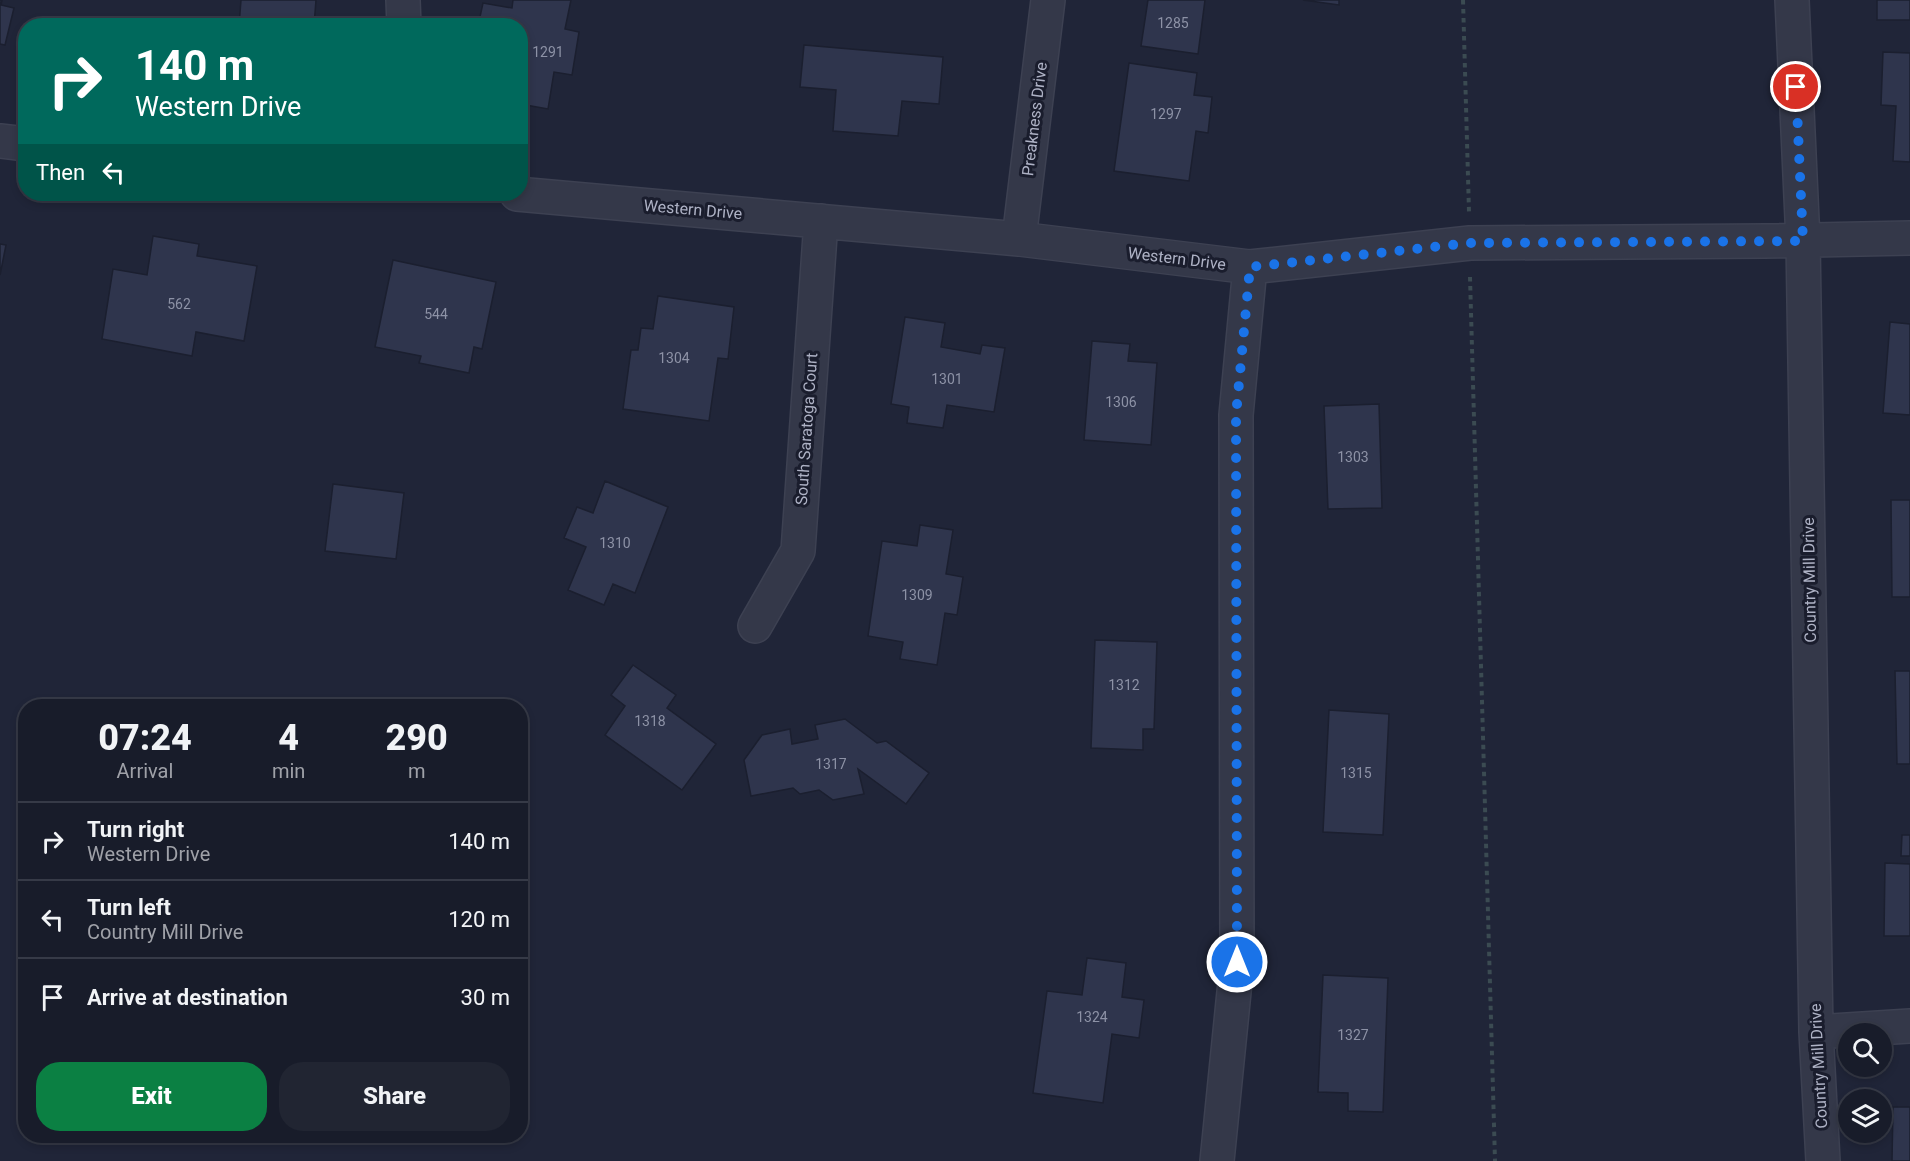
<!DOCTYPE html>
<html lang="en">
<head>
<meta charset="utf-8">
<style>
  :root { --surface:#181c2a; --page:#212532; --text:#f1f3f6; --muted:#9fa1a8; --line:#363a47; --accent:#0b8043 }
  body { margin:0; font-family:Roboto,sans-serif; background:var(--page); color:var(--text); height:100vh; display:flex; flex-direction:column; font-size:22px; white-space:nowrap }
  * { box-sizing:border-box; margin:0 }
  p { font-size:20px; color:var(--muted) }
  .icon { flex:none; width:33px; height:33px; fill:none; stroke:currentColor; stroke-width:2; stroke-linecap:round; stroke-linejoin:round }
  .map { position:relative; flex:1; overflow:hidden }
  .side { position:absolute; left:18px; top:699px; width:510px; height:444px; display:flex; flex-direction:column; background:var(--surface); border-radius:24px; box-shadow:0 3px 9px #0003,0 0 0 2px var(--line) }
  .side>* { flex:none }
  .hud { position:absolute; left:18px; top:18px; width:510px; height:183px; border-radius:24px; box-shadow:0 3px 9px #0003,0 0 0 2px var(--line); background:#00695c; color:#fff; overflow:hidden }
  .fabs { position:absolute; left:1838px; top:1023px; display:grid; gap:12px }
  .fabs a { display:grid; place-items:center; width:54px; height:54px; border-radius:50%; background:var(--surface); box-shadow:0 3px 9px #0003,0 0 0 2px var(--line); font-size:30px }
  .pin { position:absolute; display:grid; place-items:center; width:51px; height:51px; color:#fff; margin:-26px; border:3px solid #fff; border-radius:50%; box-shadow:0 2px 6px #0007 }
  .me { position:absolute; width:66px; margin:-33px; rotate:0deg; stroke-linejoin:round; filter:drop-shadow(0 0 4px #0008) }
  .turn { display:flex; align-items:center; gap:21px; height:126px; padding:0 18px; font-size:27px }
  .turn .icon { width:78px; height:78px; stroke-width:2.5 }
  .turn b { display:block; font-size:42px; line-height:51px }
  .then { display:flex; align-items:center; height:57px; padding:0 18px; background:#0003; gap:12px; font-size:22px }
  .eta { display:flex; justify-content:space-evenly; align-items:center; height:102px; text-align:center }
  .eta b { font-size:36px; font-weight:800; line-height:42px }
  .primary-button { display:flex; gap:12px; margin-top:auto; padding:12px 18px }
  .primary-button a { flex:1; height:69px; border-radius:24px; background:var(--accent); color:#fff; font-size:24px; font-weight:800; line-height:69px; text-align:center }
  .primary-button a+a { background:var(--page); color:var(--text) }
  ul { padding:0; list-style:none }
  li { display:flex; align-items:center; gap:18px; height:78px; padding:0 18px; border-top:2px solid var(--line) }
  li div { flex:1 }
  li b { display:block; font-size:22px }
  li em { font-style:normal }
  .map>svg:first-child { display:block }
</style>
</head>
<body>
<div class="map">
<svg width="1910" height="1161" viewBox="0 0 1910 1161">
  <rect width="100%" height="100%" fill="#202538"/>
  <!-- building -->
  <path fill="#2f354d" stroke="#1b1f2f" stroke-width="1.5" d="M0 0H2L1 5 14 8 5 45 0 44Z
    M241 0H316L314 26H239Z
    M513 0H571L565 29 579 32 572 75 554 72 548 109 520 104V26H478L483 3 512 8Z
    M1148 0H1205L1198 54 1141 46Z
    M1303 0H1339V5Z
    M1877 0H1910V20H1877Z
    M804 45 943 57 939 104 902 101 898 136 833 131 836 90 800 87Z
    M1883 52 1910 53V162L1893 161 1896 106 1881 105Z
    M1129 63 1197 73 1194 95 1212 97 1208 133 1196 131 1189 181 1114 171Z
    M153 236 199 244 197 256 257 266 244 341 196 332 192 356 102 339 113 269 147 275Z
    M0 244 6 245 0 275Z
    M393 260 496 282 482 349 474 347 469 373 419 363 421 356 375 347Z
    M658 296 734 307 728 359 718 358 709 421 623 409 631 350H638L641 328 653 329Z
    M905 317 945 323 941 347 980 354 982 345 1005 348 994 412 947 405 943 428 907 423 909 407 891 404Z
    M1890 322 1910 324V415L1883 413Z
    M1092 341 1130 344 1128 361 1157 363 1151 445 1084 440Z
    M1379 404 1382 508 1328 509 1324 406Z
    M605 481 668 507 635 593 613 584 604 605 568 590 586 547 564 538 577 507 593 513Z
    M333 484 404 493 396 559 325 551Z
    M1891 500H1910V597H1892Z
    M920 525 953 530 946 574 963 577 957 615 945 613 937 665 900 659 903 642 868 636 882 541 917 546Z
    M1095 640 1157 642 1154 729H1143V750L1091 748Z
    M633 665 676 695 667 708 716 744 682 790 605 735 625 706 611 695Z
    M1895 671H1910V764H1897Z
    M1329 710 1389 714 1383 835 1323 832Z
    M845 719 877 743 886 741 929 773 906 804 858 769 864 794 833 800 819 790 800 794 793 788 751 796 744 760 762 735 790 729 792 744 818 739 815 725Z
    M1902 835H1910V856H1901Z
    M1885 863 1910 864V936H1884Z
    M1087 958 1126 963 1122 997 1144 1000 1139 1038 1112 1034 1103 1103 1033 1093 1047 991 1082 995Z
    M1323 975 1388 978 1383 1112 1348 1111V1093L1318 1092Z
    M1893 1107H1910V1161H1892Z"/>
  <g fill="none" stroke-linecap="round" stroke-linejoin="round">
    <defs>
      <path id="minor" d="M403 0 404 26
        M1792 0 1803 241 1816 1032 1823 1161
        M0 141 26 144
        M517 194 1019 239 1250 267 1470 243 1765 241 1910 238
        M1019 239 1048 0
        M755 626 798 551 821 221
        M1816 1032 1910 1026
        M1217 1161 1237 962 1236 415 1250 267"/>
    </defs>
    <!-- minor casing -->
    <use href="#minor" stroke="#3d4152" stroke-width="36"/>
    <!-- path -->
    <path stroke="#3b4b52" stroke-width="4" stroke-dasharray="4.5 4.5" stroke-linecap="butt" d="M1463 0 1469 212
      M1470 277 1495 1161"/>
    <!-- minor -->
    <use href="#minor" stroke="#343849" stroke-width="33"/>
  </g>
  <g fill="none" stroke-linecap="round" stroke-linejoin="round">
    <!-- route -->
    <path stroke="#1a73e8" stroke-width="10" stroke-dasharray="0 18" d="M1237 962 1236 415 1250 267 1470 243 1803 241 1796 87"/>
  </g>
  <g text-anchor="middle" stroke-width="6" stroke-linejoin="round" paint-order="stroke">
    <!-- number labels -->
    <g font-size="14" fill="#8d92a6">
      <text x="1173" y="28">1285</text>
      <text x="548" y="57">1291</text>
      <text x="1166" y="119">1297</text>
      <text x="179" y="309">562</text>
      <text x="436" y="319">544</text>
      <text x="674" y="363">1304</text>
      <text x="947" y="384">1301</text>
      <text x="1121" y="407">1306</text>
      <text x="1353" y="462">1303</text>
      <text x="615" y="548">1310</text>
      <text x="917" y="600">1309</text>
      <text x="1124" y="690">1312</text>
      <text x="650" y="726">1318</text>
      <text x="831" y="769">1317</text>
      <text x="1356" y="778">1315</text>
      <text x="1092" y="1022">1324</text>
      <text x="1353" y="1040">1327</text>
    </g>
    <!-- street labels -->
    <g font-size="16" fill="#aeb2c5" stroke="#1a1d2d">
      <text transform="translate(1034 119) rotate(-83)" y="6">Preakness Drive</text>
      <text transform="translate(693 209) rotate(5)" y="6">Western Drive</text>
      <text transform="translate(1177 258) rotate(7)" y="6">Western Drive</text>
      <text transform="translate(806 429) rotate(-86)" y="6">South Saratoga Court</text>
      <text transform="translate(1809 580) rotate(-91)" y="6">Country Mill Drive</text>
      <text transform="translate(1818 1066) rotate(-93)" y="6">Country Mill Drive</text>
    </g>
  </g>
</svg>
<div class="fabs">
<a><svg class="icon" aria-label="search" viewBox="0 0 24 24"><circle cx="10" cy="10" r="6"/><path d="M15 15l6 6"/></svg></a>
<a><svg class="icon" aria-label="layers" viewBox="0 0 24 24"><path d="M12 4l9 5-9 5-9-5zM3 14l9 5 9-5"/></svg></a>
</div>
<div class="pin" style="left:1796px;top:87px;background:#d93025"><svg class="icon" aria-label="arrive" viewBox="0 0 24 24"><path d="M6 21V4h12l-3 4 3 4H6"/></svg></div>
<svg class="me" style="left:1237px;top:962px" viewBox="-20 -20 40 40"><circle r="17" fill="#1a73e8" stroke="#fff" stroke-width="3"/><path d="M0-11L8 9 0 5-8 9z" fill="#fff"/></svg>
<div class="hud">
<div class="turn"><svg class="icon" aria-label="right" viewBox="0 0 24 24"><path d="M7 20v-9h11M14 6l5 5-5 5"/></svg><div><b>140 m</b>Western Drive</div></div>
<div class="then">Then<svg class="icon" aria-label="left" viewBox="0 0 24 24"><path d="M17 20v-9H6M10 6l-5 5 5 5"/></svg></div>
</div>
<section class="side">
<div class="eta">
<div><b>07:24</b><p>Arrival</p></div>
<div><b>4</b><p>min</p></div>
<div><b>290</b><p>m</p></div>
</div>
<ul>
<li><svg class="icon" aria-label="right" viewBox="0 0 24 24"><path d="M7 20v-9h11M14 6l5 5-5 5"/></svg><div><b>Turn right</b><p>Western Drive</p></div><em>140 m</em></li>
<li><svg class="icon" aria-label="left" viewBox="0 0 24 24"><path d="M17 20v-9H6M10 6l-5 5 5 5"/></svg><div><b>Turn left</b><p>Country Mill Drive</p></div><em>120 m</em></li>
<li><svg class="icon" aria-label="arrive" viewBox="0 0 24 24"><path d="M6 21V4h12l-3 4 3 4H6"/></svg><div><b>Arrive at destination</b></div><em>30 m</em></li>
</ul>
<div class="primary-button"><a>Exit</a><a>Share</a></div>
</section>
</div>
</body>
</html>
